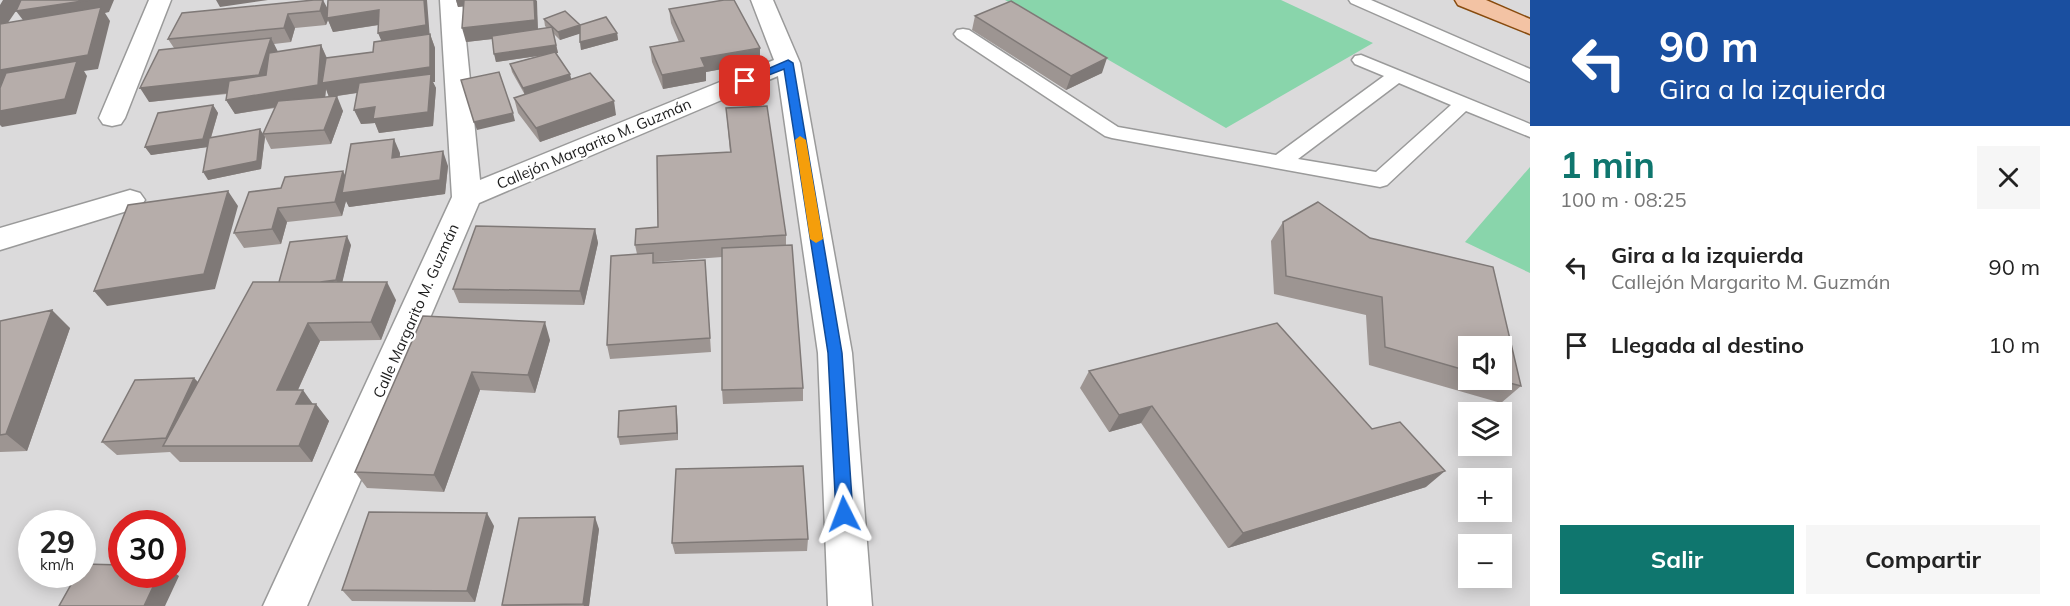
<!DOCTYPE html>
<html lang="es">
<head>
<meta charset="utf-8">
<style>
  :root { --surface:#fff; --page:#f6f6f6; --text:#222; --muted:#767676; --accent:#0f766e }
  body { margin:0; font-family:Mulish,sans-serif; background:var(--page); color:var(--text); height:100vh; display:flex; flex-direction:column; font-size:22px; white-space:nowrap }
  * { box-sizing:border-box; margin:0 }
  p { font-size:20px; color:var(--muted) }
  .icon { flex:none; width:33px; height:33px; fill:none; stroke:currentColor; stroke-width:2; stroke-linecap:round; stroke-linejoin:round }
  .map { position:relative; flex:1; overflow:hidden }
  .side { display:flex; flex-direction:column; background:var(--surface); width:540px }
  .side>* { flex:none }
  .guide { background:#1a4fa0; color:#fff; overflow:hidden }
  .controls { position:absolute; left:1458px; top:336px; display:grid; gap:12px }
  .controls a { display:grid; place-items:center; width:54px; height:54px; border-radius:0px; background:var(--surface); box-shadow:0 3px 15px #0003; font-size:30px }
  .speed { position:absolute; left:18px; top:510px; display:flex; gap:12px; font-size:30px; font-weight:700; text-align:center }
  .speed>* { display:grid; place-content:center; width:78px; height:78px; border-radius:50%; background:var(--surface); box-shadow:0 3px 15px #0003; line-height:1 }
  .speed small { font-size:15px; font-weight:400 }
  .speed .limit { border:9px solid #d22; background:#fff; color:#111 }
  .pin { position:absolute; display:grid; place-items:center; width:51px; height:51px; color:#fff; margin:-26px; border-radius:12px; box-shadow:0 3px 9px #0006 }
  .me { position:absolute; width:66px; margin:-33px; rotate:357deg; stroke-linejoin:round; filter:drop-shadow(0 0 4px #0008) }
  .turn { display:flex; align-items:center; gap:21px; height:126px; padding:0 30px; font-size:27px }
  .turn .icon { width:78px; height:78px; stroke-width:2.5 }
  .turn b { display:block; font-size:42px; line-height:51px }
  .round { display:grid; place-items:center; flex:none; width:63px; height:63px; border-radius:0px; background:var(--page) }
  .head { display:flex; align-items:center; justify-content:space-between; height:102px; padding:0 30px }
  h1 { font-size:36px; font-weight:700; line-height:45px; color:var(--accent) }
  .action { display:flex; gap:12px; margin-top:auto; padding:12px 30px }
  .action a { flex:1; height:69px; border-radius:0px; background:var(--accent); color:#fff; font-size:24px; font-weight:700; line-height:69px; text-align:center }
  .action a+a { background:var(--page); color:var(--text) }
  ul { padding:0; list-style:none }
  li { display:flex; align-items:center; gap:18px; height:78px; padding:0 30px }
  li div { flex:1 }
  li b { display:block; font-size:22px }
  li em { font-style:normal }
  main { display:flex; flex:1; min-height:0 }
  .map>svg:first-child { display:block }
</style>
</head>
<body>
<main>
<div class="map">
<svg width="1530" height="606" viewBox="0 0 1530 606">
  <rect width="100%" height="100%" fill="#ede9e4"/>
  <!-- residential -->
  <path fill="#dbdadb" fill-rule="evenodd" d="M0 0H1530V606H0ZM1468 346H1502V380H1468ZM1468 412H1502V446H1468ZM1468 478H1502V512H1468ZM32 524H82V574H32ZM122 524H172V574H122ZM1468 544H1502V578H1468Z"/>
  <!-- pitch -->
  <path fill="#89d5ab" d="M1005 0H1281L1373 43 1226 128Z
    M1530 167V273L1465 242Z"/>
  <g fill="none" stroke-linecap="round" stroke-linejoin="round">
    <defs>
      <path id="service" d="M1349 0H1371L1530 69V82L1351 3Z
        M963 29 969 30 1118 127 1276 155 1384 76 1355 64 1352 60 1355 56 1361 55 1530 124V137L1466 111 1387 185 1380 187 1112 138 1105 136 957 38 954 34 957 30ZM1399 83 1451 105 1376 172 1298 159Z"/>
      <path id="minor" d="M149 0H171L125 118 121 124 112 126 103 124 99 118Z
        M440 0H462L480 180 774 60 751 0H773L800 63 852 353 872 606H828L818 353 778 76 479 203 307 606H263L452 197Z
        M130 190 140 193 145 200 140 207 0 250V228Z"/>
      <path id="primary" d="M1455 0H1486L1530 19V34L1458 5Z"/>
    </defs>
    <!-- service casing -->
    <use href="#service" stroke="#9a9a9a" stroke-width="3"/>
    <!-- minor casing -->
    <use href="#minor" stroke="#9a9a9a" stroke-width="3"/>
    <!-- primary casing -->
    <use href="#primary" stroke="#884b0e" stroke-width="3"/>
    <!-- service -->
    <use href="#service" fill="#fff" fill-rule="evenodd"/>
    <!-- minor -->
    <use href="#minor" fill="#fff" fill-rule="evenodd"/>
    <!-- primary -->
    <use href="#primary" fill="#f3c3a4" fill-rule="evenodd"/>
  </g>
  <!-- wall -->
  <path fill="#9d9592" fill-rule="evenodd" d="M456 0H536L538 29 547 28 545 26 544 19 617 33 618 40 581 50 580 33 560 40 554 34 558 53H556L571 79 616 115 540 142 518 113 514 98 525 95 512 72 510 64 538 56 496 62 492 39 466 42 464 6 458 7Z
    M327 8 430 34 435 48V82H433L436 88 433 126 379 133 375 123 361 124 357 93 331 97 343 111 331 144 271 149 265 137 261 169 208 180 207 147 151 155 145 147 213 105 218 113 211 138 263 134 275 108 235 114 226 100 227 94 149 102 174 48 168 39 182 13ZM328 20 333 32 379 25 382 41 373 52 327 58 321 45 278 52 274 44 291 42 295 28 326 25ZM326 89 329 97H325Z
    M669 9 760 62 706 72V81L663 89 652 62 650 47 679 42 671 23Z
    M975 16 1102 73 1066 90 972 30Z
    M726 108 786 235V245L803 388V401L723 404 722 390V257L655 262V263L705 260 711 352 610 359 607 345 637 254 635 245 658 227 730 152Z
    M400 153V157L448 166 445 194 349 207 346 201 342 216 287 222 281 244 244 248 234 233 281 188 345 176Z
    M1318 202 1370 238 1493 267 1521 386 1501 403 1369 365 1366 315 1274 294 1271 241 1283 222ZM1468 346H1502V380H1468Z
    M595 229 598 243 584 305 459 303 453 289Z
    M351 245 342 282 396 300 381 340 320 341 298 390 329 421 312 462H180L170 452 117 455 102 442 194 378 198 382 279 282Z
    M423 316 550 340 535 393 480 390 444 492 367 488 355 472Z
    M0 321 70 328 27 451 0 452Z
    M1089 371 1372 429 1426 487 1228 548 1141 423 1109 432 1080 388Z
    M677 413 678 440 620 445 618 437Z
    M494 526 475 602 352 601 342 590Z
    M599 529 589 606H503L502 605Z
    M808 539 807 551 675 554 672 543Z"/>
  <!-- shaded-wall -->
  <path fill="#7f7977" d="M3 0H114L109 12 105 13 110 21 98 69 84 71 87 76 76 114 2 127 0 125V111L73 73 0 86V70L26 24 16 11 5 27H0V5Z
    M216 0H268L220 7Z
    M323 0 330 13 379 10 384 24 333 32 328 20 326 25 320 11Z
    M424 0H427L430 39V34L435 48V82H433L436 88 433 126 379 133 375 123 361 124 354 110 430 82 329 97 326 89 325 99 235 114 226 100 321 45 327 59 326 82 384 47 378 33Z
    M456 0H505V2L458 7Z
    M534 0H536L537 1 538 34 466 42 462 28Z
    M288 14 295 28 291 42 284 28Z
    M580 25 582 33 560 40 558 32Z
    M617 33 618 40 581 50 580 42Z
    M271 38 278 52 266 89 149 102 140 88Z
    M556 45 558 53 496 62 494 54Z
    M760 48V62L706 72V81L663 89 662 75 701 58Z
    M1107 58 1102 73 1066 90 1071 76Z
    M570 74 572 82 525 96 523 88Z
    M337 96 343 111 331 144 324 130Z
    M614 101 616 115 540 142 536 128Z
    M213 105 218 113 208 147 151 155 145 147Z
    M513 113 515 121 477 130 474 122Z
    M260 129 265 137 261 169 208 180 203 172Z
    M394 139 400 153 398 173 392 158Z
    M443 151 448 166 445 194 349 207 346 201 342 216 335 202 343 171 350 185Z
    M228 191 238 206 215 289 107 306 94 291Z
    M278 208 287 222 281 244 272 229Z
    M595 229 598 243 584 305 580 291Z
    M347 236 351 245 341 288 336 280Z
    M387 282 396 300 381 340 371 322Z
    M52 310 70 328 27 451 6 434Z
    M545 322 550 340 535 393 528 375Z
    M308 323 320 341 290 407 277 390Z
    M472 372 480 390 444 492 434 475Z
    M194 378 206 391 174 446 166 438Z
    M303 390 315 407 296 404Z
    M316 404 329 421 312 462 299 446Z
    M676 406 677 413 678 440 677 433Z
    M1152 406 1141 423 1109 432 1119 415Z
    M1445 471 1426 487 1228 548 1243 533Z
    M487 513 494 526 475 602 467 591Z
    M595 517 599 529 589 606H584L583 604Z
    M172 571 179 576 165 606H144L159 574H172Z"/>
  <!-- building -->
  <path fill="#b6adaa" stroke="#7f7977" stroke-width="1.5" d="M21 0H89L16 11Z
    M314 0H323L320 11 288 14 284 28 168 39 182 13Z
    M328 0H424L426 25 378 33 379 10 327 18Z
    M464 0H534L535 20 462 28Z
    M724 0H734L760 48 701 58 705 67 662 75 650 47 684 41 669 9Z
    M1011 1 1107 58 1071 76 975 16Z
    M101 7 88 55 0 70V24Z
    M565 11 580 25 558 32 544 19Z
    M606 17 617 33 580 42V25Z
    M552 27 556 45 494 54 492 36Z
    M430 34V67L322 83 326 58 373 52 374 42Z
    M271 38 259 75 140 88 159 50Z
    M321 45 318 85 226 100 229 81 266 75 269 53Z
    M555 52 570 74 523 88 510 64Z
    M77 61 65 99 0 111V88L6 73Z
    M499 72 513 113 474 122 461 80Z
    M590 73 614 101 536 128 514 98Z
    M431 74 428 112 373 119 375 107 354 110 359 83Z
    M337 96 324 130 263 134 278 101Z
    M213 105 203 139 145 147 158 113Z
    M767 106 786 235 635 245 636 229 658 227 657 156 731 152 726 108Z
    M260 129 257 161 203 172 209 138Z
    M394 139 392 158 443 151 440 180 342 193 351 144Z
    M343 171 335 202 278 208 272 229 234 233 249 192 281 188 285 177Z
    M228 191 204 274 94 291 128 205Z
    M1318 202 1370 238 1493 267 1521 386 1498 380H1502V346H1468V371L1385 347 1382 297 1286 276 1283 222Z
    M476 226 595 229 580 291 453 289Z
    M347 236 336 280 320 282H279L290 242Z
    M792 245 803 388 722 390V248Z
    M653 253V263L705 260 710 338 607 345 611 256Z
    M253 282H387L371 322 308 323 277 390H303L296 404H316L299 446H163Z
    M52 310 6 434 0 435V321Z
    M423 316 545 322 528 375 472 372 434 475 355 472Z
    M1277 323 1372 429 1400 422 1445 471 1243 533 1152 406 1119 415 1089 371Z
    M194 378 166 438 102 442 135 380Z
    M676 406 677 433 618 437 619 411Z
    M803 466 808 539 672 543 676 469Z
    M369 512 487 513 467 591 342 590Z
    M595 517 583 604 502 605 519 518Z
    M83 564 122 565V574H159L144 606H59L77 574H82Z"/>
  <!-- route -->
  <path fill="#1a73e8" stroke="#114b97" stroke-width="1.5" d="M788 60 793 63 842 353 853 514 850 519 844 522 839 519 836 514 828 353 784 69 749 83 740 81Z"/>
  <!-- slow -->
  <path fill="#f59e0b" d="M800 136 806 140 823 239 816 243 810 239 795 140Z"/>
  <g text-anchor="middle" stroke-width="4.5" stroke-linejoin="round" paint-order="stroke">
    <!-- street labels -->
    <g font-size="15" fill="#1d1d1d" stroke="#fff">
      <text transform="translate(594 144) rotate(-23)" y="5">Callejón Margarito M. Guzmán</text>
      <text transform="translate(416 311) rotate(-66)" y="5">Calle Margarito M. Guzmán</text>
    </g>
  </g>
</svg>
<div class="controls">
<a><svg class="icon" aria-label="sound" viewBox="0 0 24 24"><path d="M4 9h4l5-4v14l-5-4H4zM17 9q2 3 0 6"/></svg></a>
<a><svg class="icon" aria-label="layers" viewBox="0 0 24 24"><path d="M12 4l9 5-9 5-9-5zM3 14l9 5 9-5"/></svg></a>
<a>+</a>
<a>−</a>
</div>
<div class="speed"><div>29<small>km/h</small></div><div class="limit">30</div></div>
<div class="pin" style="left:745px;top:81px;background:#d93025"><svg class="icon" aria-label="arrive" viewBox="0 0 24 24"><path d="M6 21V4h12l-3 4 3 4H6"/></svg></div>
<svg class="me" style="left:844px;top:514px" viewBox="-20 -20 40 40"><path d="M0-17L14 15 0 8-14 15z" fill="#1a73e8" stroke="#fff" stroke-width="4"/></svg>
</div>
<section class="side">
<div class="guide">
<div class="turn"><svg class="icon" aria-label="left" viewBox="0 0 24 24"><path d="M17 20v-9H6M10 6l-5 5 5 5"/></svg><div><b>90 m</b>Gira a la izquierda</div></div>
</div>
<div class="head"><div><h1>1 min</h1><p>100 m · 08:25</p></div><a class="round"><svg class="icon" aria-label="close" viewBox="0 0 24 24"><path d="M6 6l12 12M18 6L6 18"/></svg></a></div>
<ul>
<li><svg class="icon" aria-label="left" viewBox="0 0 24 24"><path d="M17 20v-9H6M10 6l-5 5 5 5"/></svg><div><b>Gira a la izquierda</b><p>Callejón Margarito M. Guzmán</p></div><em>90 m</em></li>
<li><svg class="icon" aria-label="arrive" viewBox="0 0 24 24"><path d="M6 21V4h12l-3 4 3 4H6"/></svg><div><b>Llegada al destino</b></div><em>10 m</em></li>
</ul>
<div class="action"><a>Salir</a><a>Compartir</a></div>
</section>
</main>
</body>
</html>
